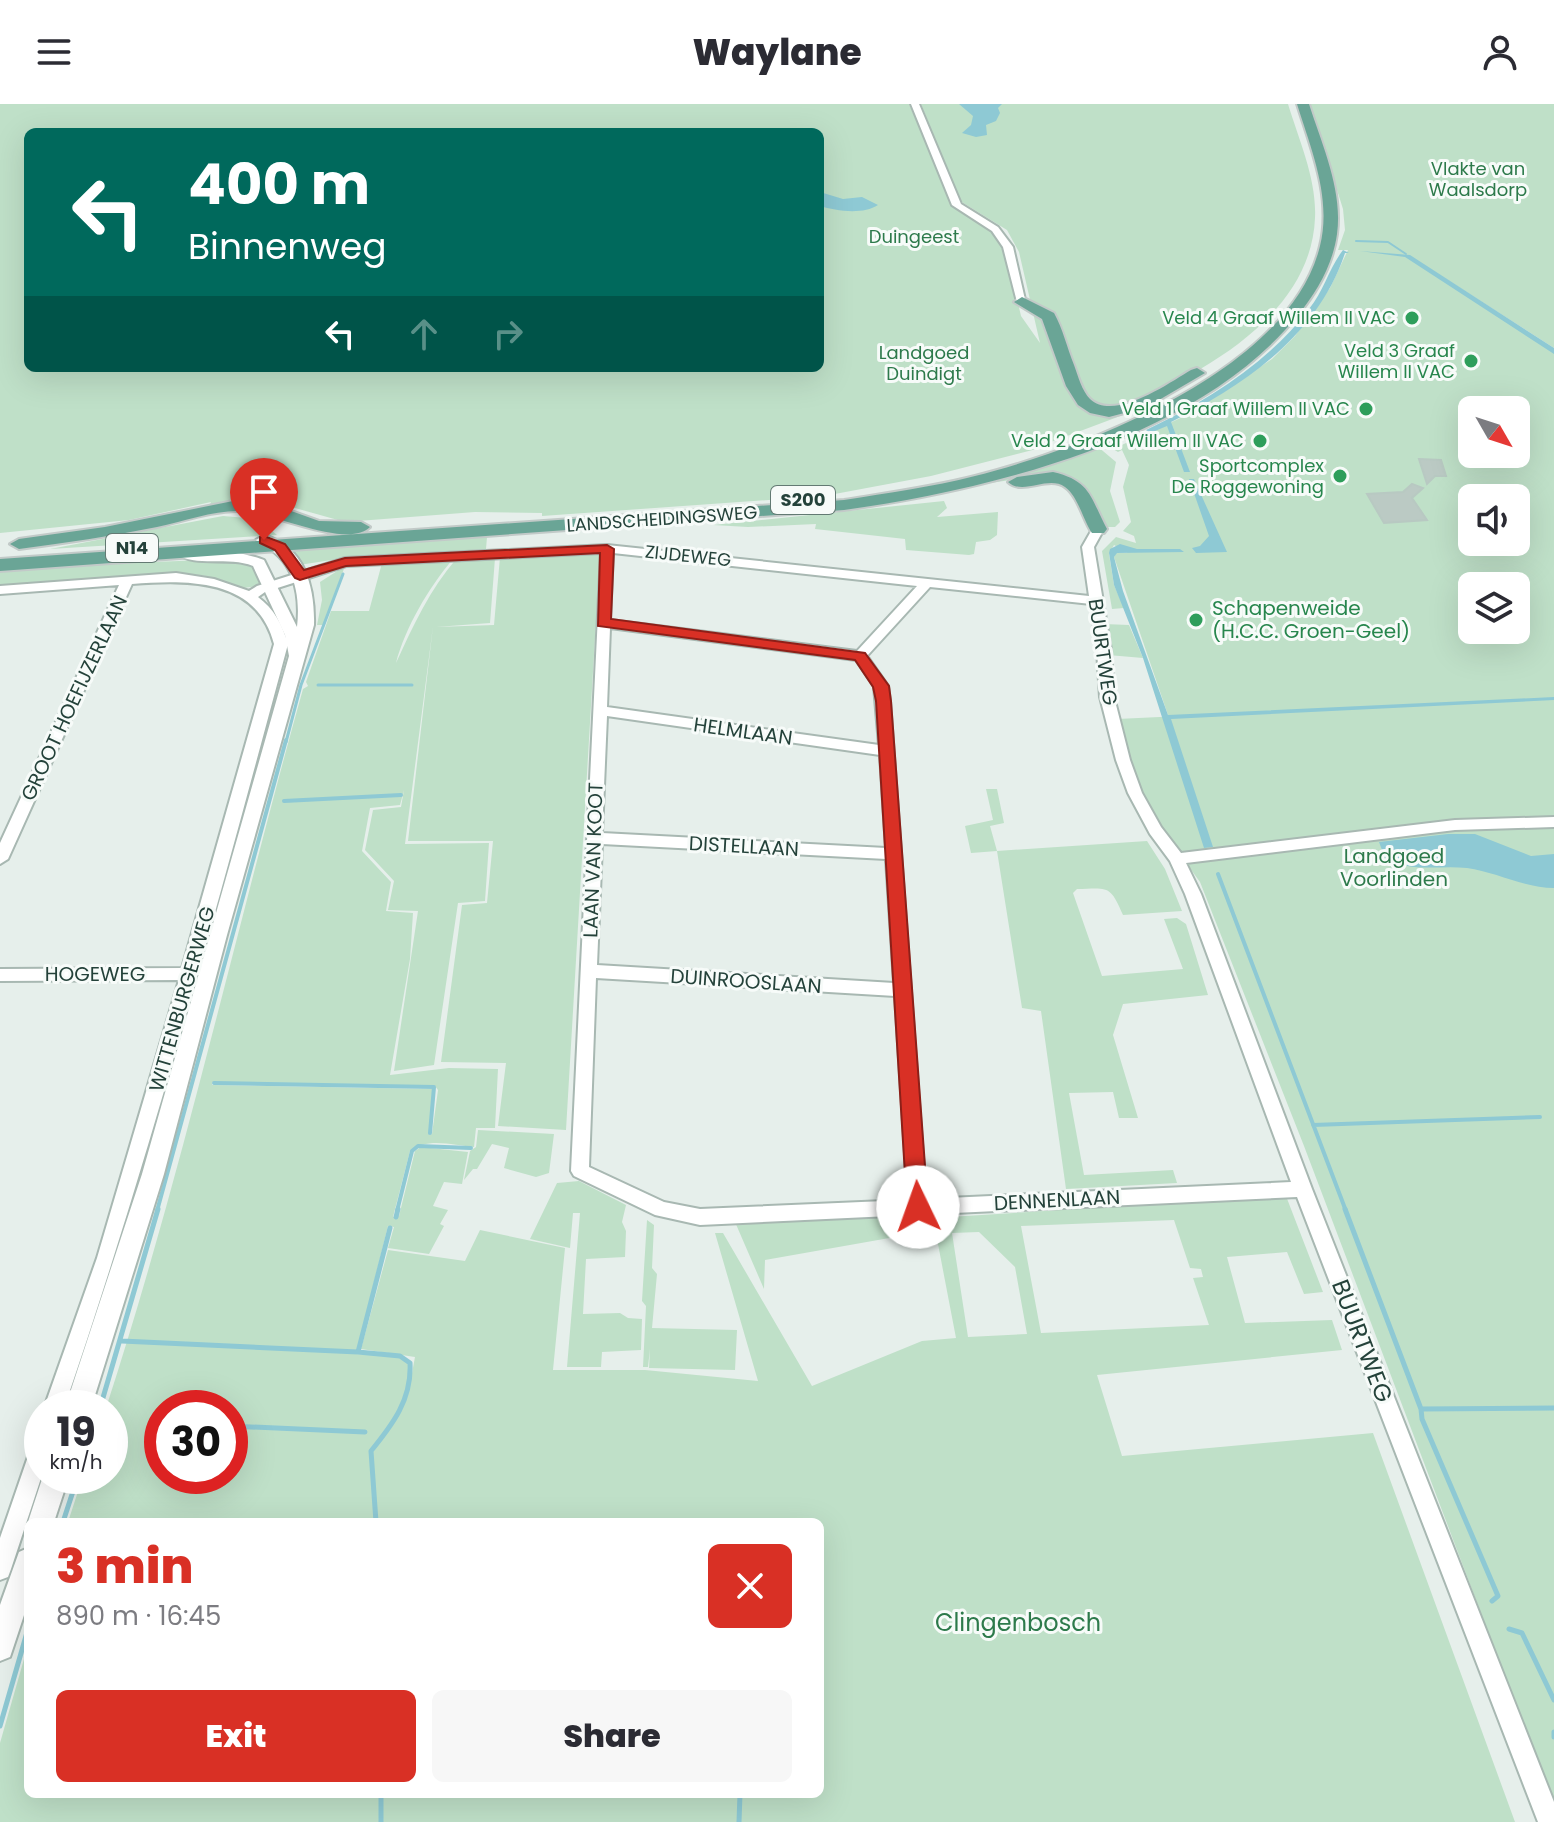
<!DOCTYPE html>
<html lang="en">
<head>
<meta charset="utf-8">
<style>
  :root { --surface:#fff; --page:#f7f7f7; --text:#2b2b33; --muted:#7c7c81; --accent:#d93025 }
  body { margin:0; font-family:Poppins,sans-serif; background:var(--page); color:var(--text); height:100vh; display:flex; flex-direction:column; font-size:30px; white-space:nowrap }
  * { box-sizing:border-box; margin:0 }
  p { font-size:26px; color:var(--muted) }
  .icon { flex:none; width:44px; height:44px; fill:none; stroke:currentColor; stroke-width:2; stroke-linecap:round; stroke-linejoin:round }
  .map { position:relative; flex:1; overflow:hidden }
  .side { position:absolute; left:24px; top:1414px; width:800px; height:280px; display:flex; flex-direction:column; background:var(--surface); border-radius:12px; box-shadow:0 8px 32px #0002 }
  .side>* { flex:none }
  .guide { position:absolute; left:24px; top:24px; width:800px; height:244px; border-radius:12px; box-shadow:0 8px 32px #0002; background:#00695c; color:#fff; overflow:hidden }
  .needle { width:52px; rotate:129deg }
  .tools { position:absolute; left:1458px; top:292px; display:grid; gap:16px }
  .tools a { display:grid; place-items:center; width:72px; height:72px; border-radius:12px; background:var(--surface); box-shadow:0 8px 32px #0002; font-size:40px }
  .speed { position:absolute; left:24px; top:1286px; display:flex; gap:16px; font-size:40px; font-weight:700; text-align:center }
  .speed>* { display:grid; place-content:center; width:104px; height:104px; border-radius:50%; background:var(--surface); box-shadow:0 8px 32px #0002; line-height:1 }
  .speed small { font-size:20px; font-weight:400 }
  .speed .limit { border:12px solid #d22; background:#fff; color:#111 }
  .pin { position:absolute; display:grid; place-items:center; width:68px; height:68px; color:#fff; margin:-82px -34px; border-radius:50% 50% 50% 0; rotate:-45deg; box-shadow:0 0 8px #0007 }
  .pin .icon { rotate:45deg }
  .me { position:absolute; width:88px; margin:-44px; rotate:357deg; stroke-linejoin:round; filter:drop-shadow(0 0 6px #0008) }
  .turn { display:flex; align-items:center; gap:28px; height:168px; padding:0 32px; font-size:36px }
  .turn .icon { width:104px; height:104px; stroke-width:2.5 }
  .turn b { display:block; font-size:56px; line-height:68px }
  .lanes { display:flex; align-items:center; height:76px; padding:0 32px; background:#0003; justify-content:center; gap:40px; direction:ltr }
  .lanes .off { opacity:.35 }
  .round { display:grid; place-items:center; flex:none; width:84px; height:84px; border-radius:12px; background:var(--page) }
  .summary { display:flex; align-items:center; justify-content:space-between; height:136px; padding:0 32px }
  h1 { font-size:48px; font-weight:800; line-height:60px; color:var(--accent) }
  .button { display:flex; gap:16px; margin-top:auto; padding:16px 32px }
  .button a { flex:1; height:92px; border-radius:12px; background:var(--accent); color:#fff; font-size:32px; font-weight:800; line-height:92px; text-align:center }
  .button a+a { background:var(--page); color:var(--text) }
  header { display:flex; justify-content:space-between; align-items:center; height:104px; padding:0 32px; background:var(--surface); font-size:36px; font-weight:800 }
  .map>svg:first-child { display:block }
</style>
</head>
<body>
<header><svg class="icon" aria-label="menu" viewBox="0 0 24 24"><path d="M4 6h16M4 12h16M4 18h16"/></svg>Waylane<svg class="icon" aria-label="person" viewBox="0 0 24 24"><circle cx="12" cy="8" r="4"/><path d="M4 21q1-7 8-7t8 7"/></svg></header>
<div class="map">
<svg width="1554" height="1718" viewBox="0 0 1554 1718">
  <rect width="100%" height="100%" fill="#e6efeb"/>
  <!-- green -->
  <path fill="#bfe0c8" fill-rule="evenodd" d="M0 0H909L954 102 995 129 1009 161 1021 212 1040 239 1019 148 1007 126 960 97 921 0H1288C1299 36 1317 76 1315 114 1311 212 1202 270 1123 303L1131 308 1051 338 1052 341 931 372 824 392 542 412V409L475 408 345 418 295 404 209 403 211 398 129 416 0 429ZM28 28H820V264H28Z
    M1310 0H1554V244L1407 150 1554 246V1702L1304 1042 1200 778 1151 711 1134 676 1117 615 1181 612 1168 611 1114 453 1116 449H1128L1114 441 1109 450 1114 481 1124 504 1112 505 1102 447 1116 433 1136 439 1134 432 1123 427 1131 418 1123 383 1129 361 1122 346 1118 348 1113 345 1187 311 1272 255 1295 232 1330 184 1348 146H1338L1345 126 1343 105ZM1472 306H1516V350H1472ZM1472 394H1516V438H1472ZM1472 482H1516V526H1472Z
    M1097 342 1116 358 1110 387 1120 418 1115 423H1102L1082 384 1048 370 965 383Z
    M944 397 947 404 937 413 998 408 997 431 990 436 976 438 974 450 969 451 906 446 905 435 815 425 816 420 748 423 713 421Z
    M223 412 258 415 277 431 50 445Z
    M487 433 486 445 351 453 299 461 288 446Z
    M600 449 566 1026 498 1022 506 959 441 958 462 801 487 799 493 737H408L433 522 405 740 489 739 485 797 458 799 434 961 394 967 418 807 388 806 394 777 365 746 373 706 401 703 404 686 400 701 370 704 362 747 391 778 386 807 413 809 410 855 390 971 449 964 498 965 495 1024H476L474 1043C454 1041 426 1033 410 1047L393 1113 399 1112 415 1047 421 1043 468 1048 462 1080 444 1078 433 1102 448 1106 440 1120 444 1122 429 1150 388 1144 394 1123 388 1122 356 1250 400 1252 410 1259 412 1269 415 1253 361 1245 388 1146 465 1157 480 1126 565 1144 553 1266H645L758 1277 715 1129H723L812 1282 922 1237 956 1234 933 1114 1286 1092 1323 1188 1304 1190 1287 1148 1227 1153 1245 1219 1332 1216 1342 1246 1097 1271 1122 1352 1373 1329 1515 1718H0V1639L28 1541V1690H820V1418H68L83 1372H110V1304H106C183 1067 237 821 303 585L308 582 306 578 331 507H369L382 459 453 455C429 483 405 524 396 559 413 522 430 485 457 454H495L490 519 436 523 494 521 500 453ZM212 978 435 982 438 986 432 1030 429 1031 433 985 212 981ZM1174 1116 1190 1164 1201 1165 1203 1173 1193 1174 1209 1221 1041 1229 1021 1122ZM979 1128 1015 1163 1027 1230 968 1233 952 1129ZM162 1304H230V1372H162Z
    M230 455 254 459 263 478 257 482 244 484 206 472 182 469 0 482V464Z
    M345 462 323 521H317L322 496 320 478Z
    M1104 520 1129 521 1143 554 1108 551Z
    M986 685H997L1004 719 990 722 997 747 1147 737 1165 765 1182 807 1123 811C1110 781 1109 784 1077 785L1073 789 1102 872 1183 865 1164 815 1177 814 1186 820 1208 891 1123 900 1113 931 1138 1014H1119L1113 988 1069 989 1084 1071 1173 1066 1177 1079 1066 1085 1041 907 1022 904 997 747 971 749 965 722 993 716Z
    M478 1026 554 1030 549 1069 536 1073 504 1064 509 1044 492 1040 477 1065H473L464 1076 470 1047 476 1043Z
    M579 1077 626 1101 622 1118 626 1127 625 1153 586 1155 583 1210 620 1209 628 1214 642 1215 641 1246 602 1248 601 1263H567L580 1109H573L570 1144 530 1135 557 1079Z
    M910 1110 912 1130 765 1156 764 1185 735 1118Z
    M647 1116 654 1121 652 1164 657 1170 652 1224 737 1226 735 1266 649 1264 650 1245 648 1263H643L646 1202 642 1197Z"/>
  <!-- water -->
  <path fill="#8ec9d4" d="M959 0H1002L998 4 1000 9 996 17 986 21 987 31 976 33 962 29 971 21 973 12Z
    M820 88 843 95 862 93 878 101C863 111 836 107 820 102Z
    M1343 146 1349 149H1345C1318 231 1245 281 1171 318L1190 368H1184L1167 322 1150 329 1146 326C1207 297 1268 259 1309 205 1324 187 1329 164 1343 146Z
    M1360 147 1410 151 1554 244V250L1405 153Z
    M1189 375H1194L1227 448 1196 449 1192 444 1200 442 1209 432Z
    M1120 440 1137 445H1180L1184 448 1117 449 1114 453 1123 487 1168 611 1554 593V596L1171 615 1213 743 1204 744 1143 554 1114 481 1109 449 1110 445Z
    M1448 730H1475L1531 752 1554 750V784C1525 784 1496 768 1467 764 1439 761 1410 769 1385 754L1379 738Z"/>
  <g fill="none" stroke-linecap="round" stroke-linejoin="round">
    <!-- stream-far3 -->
    <path stroke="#8ec9d4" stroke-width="2" d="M1356 137 1388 138 1406 150"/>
    <!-- stream-far2 -->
    <path stroke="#8ec9d4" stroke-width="3" d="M318 581H412
      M286 638 301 581 343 470"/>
    <!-- stream-far1 -->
    <path stroke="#8ec9d4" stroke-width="4" d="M284 697 401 691
      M1218 770 1346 1107
      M214 979 434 983 430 1029
      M1313 1021 1540 1013
      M157 1107 286 636
      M397 1107 412 1047 418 1042 471 1044"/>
    <!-- stream -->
    <path stroke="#8ec9d4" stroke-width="5" d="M1345 1105 1421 1305 1422 1315 1498 1492 1492 1497
      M396 1113 398 1105
      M122 1237 358 1248 400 1252 410 1259C412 1295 393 1320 371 1347L376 1418
      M358 1248 390 1124
      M100 1304 158 1105
      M1421 1305 1554 1304
      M230 1322 365 1328
      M63 1418 78 1372
      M1509 1525 1522 1529 1554 1596
      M0 1622 28 1525
      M1554 1628V1633
      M381 1690V1718
      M739 1718 740 1690"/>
  </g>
  <!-- building -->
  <path fill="#bbcac4" stroke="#b8c9c2" stroke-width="2" d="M1419 355 1441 356 1446 372H1435L1427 380Z
    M1412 380 1423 384 1412 394 1427 416 1384 419 1367 390 1403 388Z"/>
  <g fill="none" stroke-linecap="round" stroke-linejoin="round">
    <defs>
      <path id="minor" d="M911 0H919L961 100 998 123 1013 143 1026 200 1017 198 1003 143 992 127 952 101Z
        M1098 421 1104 425 1094 443 1111 546 1114 593 1130 656 1142 689 1161 723 1181 749 1455 716 1554 713V723L1455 726 1186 759 1201 790 1312 1085 1554 1698V1718H1538L1297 1093 700 1121 655 1111 574 1072 571 1067 601 449 346 462 265 488 258 493C274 505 282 520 288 540 219 796 150 1053 64 1304H44L97 1154 179 876 0 877V865L182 864 274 540C257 474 188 476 132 480L8 755 0 760V739L119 481 0 490V482L176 469 214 475 249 487 257 482 345 454 607 441 1089 492 1082 443 1094 422ZM613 449 917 482 857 547 610 516ZM930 483 1091 500 1097 546 1100 593 1116 656 1128 689 1150 730 1170 757 1185 790 1291 1078 926 1095 890 597 888 582 867 552ZM610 524 856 556 874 582 879 641 607 603ZM607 612 880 651 886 744 602 729ZM602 740 886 755 894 879 597 861ZM596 874 895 892 908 1096 700 1105 664 1098 589 1063Z
        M42 1331V1371L11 1465 8 1473 0 1476V1434L32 1341 35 1334Z"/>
      <path id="tertiary" d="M264 431C305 443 315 483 314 521L227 831 164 1070 91 1304H65L142 1070 289 552 285 531 253 462C229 452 195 464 175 449 188 439 248 449 264 456L297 523C301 488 293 454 259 439L256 436Z
        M43 1372H69L54 1418H28Z
        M28 1444V1499L10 1553 0 1557V1501L19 1448Z"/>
      <path id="primary" d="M1297 0H1309C1322 41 1343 86 1337 130 1333 160 1317 188 1298 211 1199 334 994 385 844 406L0 467V455L844 396C888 389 932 383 975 372 1086 344 1290 266 1320 142 1332 94 1311 45 1297 0Z
        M1022 193 1054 209C1063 225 1067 244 1074 261 1078 272 1082 287 1090 295 1114 318 1169 279 1191 266L1197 264 1205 269 1147 303 1109 313 1090 309 1078 301 1066 282 1042 215 1014 198Z
        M1053 368C1091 377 1090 393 1107 425L1104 429H1092C1083 416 1078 392 1065 383 1048 371 1023 392 1008 378L1017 373Z
        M238 396 269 399 319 417 361 418 370 423C348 446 270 407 241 407 215 406 184 417 157 423 111 432 65 439 19 445L10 440 19 435 105 423Z"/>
    </defs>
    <!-- minor casing -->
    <use href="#minor" stroke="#a8b8b2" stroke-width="4"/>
    <!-- tertiary casing -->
    <use href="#tertiary" stroke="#a8b8b2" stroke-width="4"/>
    <!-- primary casing -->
    <use href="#primary" stroke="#c2cac8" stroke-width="4"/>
    <!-- minor -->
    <use href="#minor" fill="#fff" fill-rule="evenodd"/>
    <!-- tertiary -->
    <use href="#tertiary" fill="#fff" fill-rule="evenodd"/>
    <!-- primary -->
    <use href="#primary" fill="#6aa596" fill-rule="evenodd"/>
  </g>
  <!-- route -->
  <path fill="#d93025" stroke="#8d1f18" stroke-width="2" d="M264 432 285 440 304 466 345 454 607 441 614 445 611 515 865 549 889 582 891 597 928 1103 925 1109 918 1111 910 1109 907 1103 876 597 873 583 855 556 598 522 600 449 346 462 300 476 295 474 275 446 260 439V433Z"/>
  <!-- markers -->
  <g fill="#2e9e5b" stroke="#f7fbf9" stroke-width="3">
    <circle cx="1412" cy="214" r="8"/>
    <circle cx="1471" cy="257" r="8"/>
    <circle cx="1366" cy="305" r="8"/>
    <circle cx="1260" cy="337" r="8"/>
    <circle cx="1340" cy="372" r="8"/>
    <circle cx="1196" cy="516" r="8"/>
  </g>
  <g text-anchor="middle" stroke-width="6" stroke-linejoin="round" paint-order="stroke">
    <!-- far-park labels -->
    <g font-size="18" fill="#2d7a4b" stroke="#f7fbf9">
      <text x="1478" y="71">Vlakte van<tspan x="1478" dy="21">Waalsdorp</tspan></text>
      <text x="914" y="139">Duingeest</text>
      <text x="924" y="255">Landgoed<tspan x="924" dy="21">Duindigt</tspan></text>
    </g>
    <!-- far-leisure labels -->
    <g font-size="18" fill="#27864d" stroke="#f7fbf9" text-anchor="end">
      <text x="1396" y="220">Veld 4 Graaf Willem II VAC</text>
      <text x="1455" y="253">Veld 3 Graaf<tspan x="1455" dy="21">Willem II VAC</tspan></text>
      <text x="1350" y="311">Veld 1 Graaf Willem II VAC</text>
      <text x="1244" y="343">Veld 2 Graaf Willem II VAC</text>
      <text x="1324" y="368">Sportcomplex<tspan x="1324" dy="21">De Roggewoning</tspan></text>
    </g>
    <!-- shield labels -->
    <g fill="#f7fbf9" stroke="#637a73" stroke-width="2">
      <rect x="771" y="382" width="64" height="28" rx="6"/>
      <rect x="106" y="430" width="52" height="28" rx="6"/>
    </g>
    <g font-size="18" font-weight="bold" fill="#24423a">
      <text x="803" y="402">S200</text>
      <text x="132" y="450">N14</text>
    </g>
    <!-- far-street labels -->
    <g font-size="18" fill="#24423a" stroke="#f7fbf9">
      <text transform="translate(662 415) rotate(-4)" y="6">LANDSCHEIDINGSWEG</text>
      <text transform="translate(688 452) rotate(6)" y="6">ZIJDEWEG</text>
    </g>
    <!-- leisure labels -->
    <g font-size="20" fill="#27864d" stroke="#f7fbf9" text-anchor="start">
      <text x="1212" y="511">Schapenweide<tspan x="1212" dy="23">(H.C.C. Groen-Geel)</tspan></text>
    </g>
    <!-- street labels -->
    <g font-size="20" fill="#24423a" stroke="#f7fbf9">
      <text transform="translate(1103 548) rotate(82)" y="7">BUURTWEG</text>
      <text transform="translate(74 594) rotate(-65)" y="7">GROOT HOEFIJZERLAAN</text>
      <text transform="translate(743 627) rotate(8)" y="7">HELMLAAN</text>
      <text transform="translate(744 742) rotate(3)" y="7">DISTELLAAN</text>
      <text transform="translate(593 756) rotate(-88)" y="7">LAAN VAN KOOT</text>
      <text x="95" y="877">HOGEWEG</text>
      <text transform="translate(746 877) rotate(4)" y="7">DUINROOSLAAN</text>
      <text transform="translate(182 895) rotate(-74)" y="7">WITTENBURGERWEG</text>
      <text transform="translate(1057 1096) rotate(-3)" y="7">DENNENLAAN</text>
    </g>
    <!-- park labels -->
    <g font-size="20" fill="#2d7a4b" stroke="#f7fbf9">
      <text x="1394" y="759">Landgoed<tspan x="1394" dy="23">Voorlinden</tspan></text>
    </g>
    <!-- near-street labels -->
    <g font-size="24" fill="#24423a" stroke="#f7fbf9">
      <text transform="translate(1362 1237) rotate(69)" y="8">BUURTWEG</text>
    </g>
    <!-- near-park labels -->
    <g font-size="24" fill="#2d7a4b" stroke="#f7fbf9">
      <text x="1018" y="1527">Clingenbosch</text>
    </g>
  </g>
</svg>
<div class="tools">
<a><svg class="needle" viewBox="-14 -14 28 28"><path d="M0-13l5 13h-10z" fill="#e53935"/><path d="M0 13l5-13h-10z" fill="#7c7c81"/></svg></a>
<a><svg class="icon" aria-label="sound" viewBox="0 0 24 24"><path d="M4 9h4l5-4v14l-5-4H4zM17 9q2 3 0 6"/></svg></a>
<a><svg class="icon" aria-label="layers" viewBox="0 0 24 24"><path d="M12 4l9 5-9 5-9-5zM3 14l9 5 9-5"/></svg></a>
</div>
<div class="speed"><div>19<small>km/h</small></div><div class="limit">30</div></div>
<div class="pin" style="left:264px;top:436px;background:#d93025"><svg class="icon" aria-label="arrive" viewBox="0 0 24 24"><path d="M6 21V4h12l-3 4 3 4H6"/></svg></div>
<svg class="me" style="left:918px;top:1103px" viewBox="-20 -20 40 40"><circle r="19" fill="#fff"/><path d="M0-13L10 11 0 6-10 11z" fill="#d93025"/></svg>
<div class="guide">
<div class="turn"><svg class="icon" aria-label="left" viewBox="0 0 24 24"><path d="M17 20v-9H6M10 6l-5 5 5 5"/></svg><div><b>400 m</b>Binnenweg</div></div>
<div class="lanes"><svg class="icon" aria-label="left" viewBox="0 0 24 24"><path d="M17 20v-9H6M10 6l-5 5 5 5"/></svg><svg class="icon off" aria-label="ahead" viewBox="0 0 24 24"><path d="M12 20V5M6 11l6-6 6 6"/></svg><svg class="icon off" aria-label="right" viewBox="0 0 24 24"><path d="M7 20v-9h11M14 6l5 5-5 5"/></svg></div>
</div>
<section class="side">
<div class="summary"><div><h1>3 min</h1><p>890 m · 16:45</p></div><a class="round" style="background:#d93025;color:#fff"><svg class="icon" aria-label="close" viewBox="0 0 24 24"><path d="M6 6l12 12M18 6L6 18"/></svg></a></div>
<div class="button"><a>Exit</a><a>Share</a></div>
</section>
</div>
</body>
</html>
